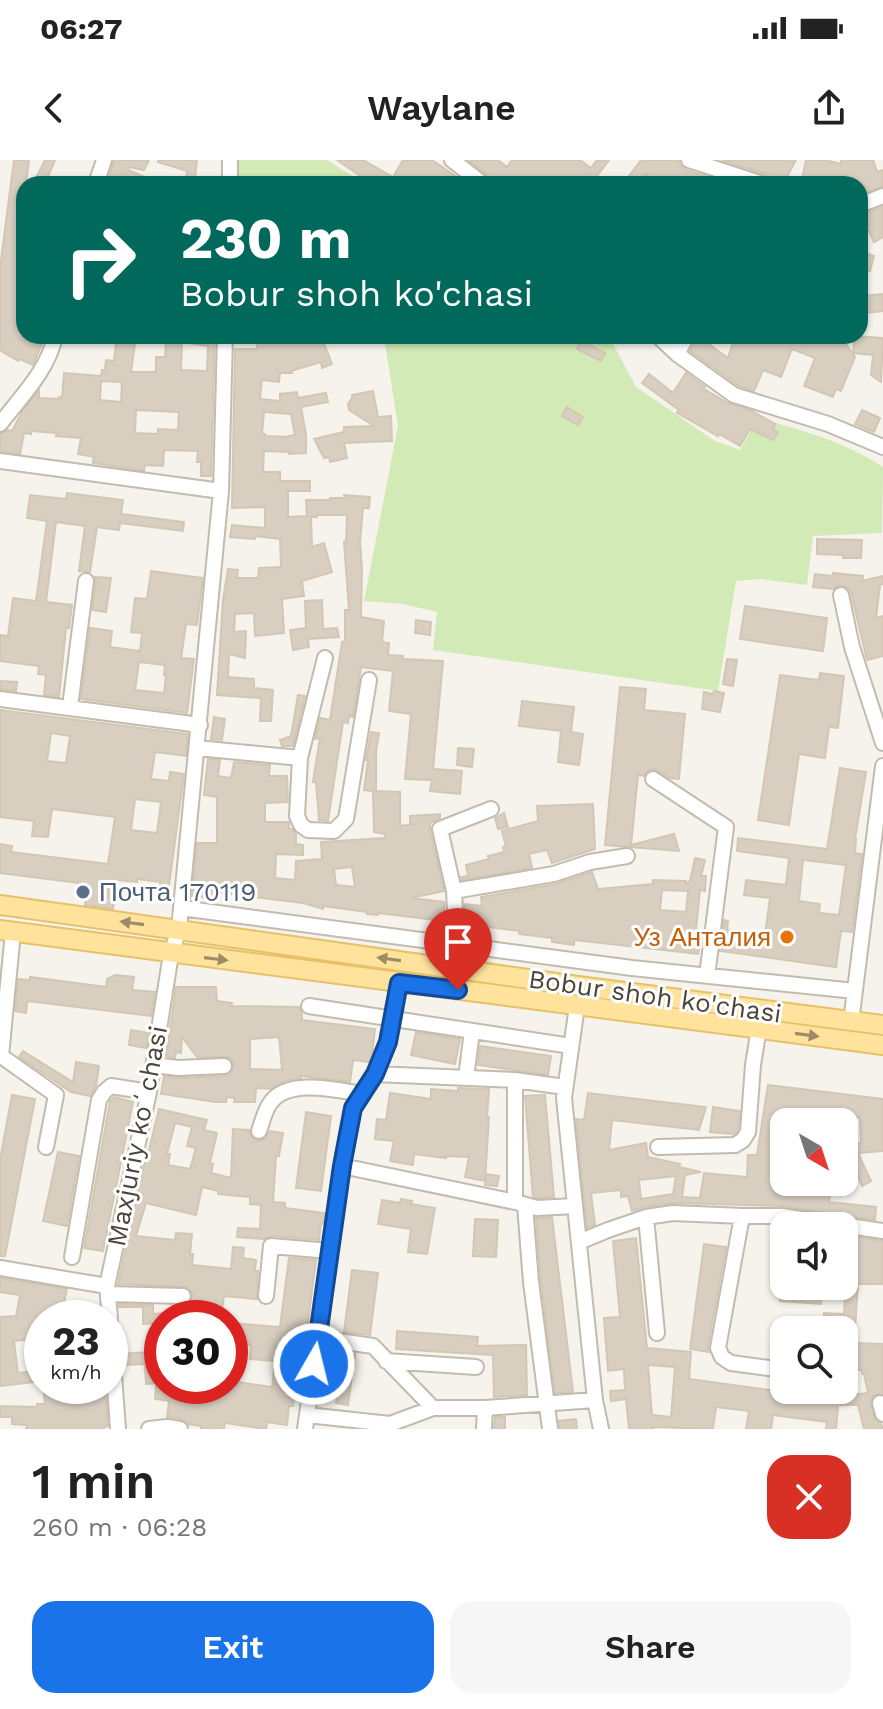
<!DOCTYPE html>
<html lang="en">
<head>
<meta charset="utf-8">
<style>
  :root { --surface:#fff; --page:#f6f6f6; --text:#222; --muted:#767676; --accent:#1a73e8 }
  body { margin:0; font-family:"Work Sans",sans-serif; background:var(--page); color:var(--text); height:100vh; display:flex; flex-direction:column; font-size:30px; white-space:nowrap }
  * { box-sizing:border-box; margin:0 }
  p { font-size:26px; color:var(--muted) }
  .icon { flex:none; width:44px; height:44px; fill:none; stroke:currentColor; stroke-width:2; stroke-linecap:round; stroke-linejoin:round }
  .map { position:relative; height:1269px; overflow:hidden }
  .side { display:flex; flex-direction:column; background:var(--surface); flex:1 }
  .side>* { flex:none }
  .top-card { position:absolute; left:16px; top:16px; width:852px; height:168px; border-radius:24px; box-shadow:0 2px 6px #0004; background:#00695c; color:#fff; overflow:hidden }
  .needle { width:52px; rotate:141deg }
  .fabs { position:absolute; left:770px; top:948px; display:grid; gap:16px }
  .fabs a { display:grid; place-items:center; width:88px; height:88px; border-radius:16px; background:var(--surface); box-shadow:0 2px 6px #0004; font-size:40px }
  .speed { position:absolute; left:24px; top:1140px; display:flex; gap:16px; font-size:40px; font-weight:700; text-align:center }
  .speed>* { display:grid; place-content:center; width:104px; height:104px; border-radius:50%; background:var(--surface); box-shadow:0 2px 6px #0004; line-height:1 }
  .speed small { font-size:20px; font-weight:400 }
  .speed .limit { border:12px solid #d22; background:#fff; color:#111 }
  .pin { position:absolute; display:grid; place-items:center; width:68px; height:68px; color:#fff; margin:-82px -34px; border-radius:50% 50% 50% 0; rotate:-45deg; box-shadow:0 0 8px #0007 }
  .pin .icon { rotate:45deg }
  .me { position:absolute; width:88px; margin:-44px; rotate:8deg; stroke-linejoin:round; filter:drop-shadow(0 0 6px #0008) }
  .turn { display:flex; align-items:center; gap:28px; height:168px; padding:0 32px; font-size:36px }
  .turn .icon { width:104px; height:104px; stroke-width:2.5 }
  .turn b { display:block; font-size:56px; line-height:68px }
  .round { display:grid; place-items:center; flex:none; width:84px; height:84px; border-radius:24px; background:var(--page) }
  .head { display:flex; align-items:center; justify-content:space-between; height:136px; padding:0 32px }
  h1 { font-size:48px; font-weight:600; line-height:60px }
  .cta { display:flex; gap:16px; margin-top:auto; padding:16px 32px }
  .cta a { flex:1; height:92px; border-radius:24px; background:var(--accent); color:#fff; font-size:32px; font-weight:600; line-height:92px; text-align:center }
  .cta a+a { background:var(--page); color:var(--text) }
  .status { display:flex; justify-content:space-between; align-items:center; height:56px; padding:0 40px; background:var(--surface); direction:ltr }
  .status svg { height:22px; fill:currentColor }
  header { display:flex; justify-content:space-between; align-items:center; height:104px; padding:0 32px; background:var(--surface); font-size:36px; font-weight:600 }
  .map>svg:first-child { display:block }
</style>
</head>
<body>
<div class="status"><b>06:27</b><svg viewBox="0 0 49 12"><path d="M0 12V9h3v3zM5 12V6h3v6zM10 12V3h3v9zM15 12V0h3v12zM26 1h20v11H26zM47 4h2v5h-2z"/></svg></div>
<header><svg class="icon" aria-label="back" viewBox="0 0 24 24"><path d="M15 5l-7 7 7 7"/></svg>Waylane<svg class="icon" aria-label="share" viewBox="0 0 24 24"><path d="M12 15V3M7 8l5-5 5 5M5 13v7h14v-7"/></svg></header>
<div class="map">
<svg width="883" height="1269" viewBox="0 0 883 1269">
  <rect width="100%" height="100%" fill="#f6f3ec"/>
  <!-- green -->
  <path fill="#d2eab5" d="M236 0H327L365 24H235Z
    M382 176H609L636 227 715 281 740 290 758 258C801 270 845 282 883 307L882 373 813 376 807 425 761 419 736 421 718 531 433 490 437 452 403 444 364 441 398 266 384 177Z"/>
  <!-- building -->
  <path fill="#d8cfc1" stroke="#d3c7b4" stroke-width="2" fill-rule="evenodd" d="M14 0H29L26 24H24L22 51 24 52V176H45L33 205 20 199 18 201 0 190V108Z
    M45 0H55L45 24H33Z
    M114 0H149L144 10 129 7 128 10 161 24H127L109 17Z
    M158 0H197L195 18 186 17 187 11 158 2Z
    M337 0H363L393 17 403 0H432L467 24H370L358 17 359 15Z
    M468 0H498L507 7 512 0H580L591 8 597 0H609L591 24H493L490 17Z
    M641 0H679L681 6 686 10 731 24H659L645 14 638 24H623Z
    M721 0H796L783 24H773L771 18 766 14Z
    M806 0H825L841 4V0H873L877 12 883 10V26L860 34V24H801Z
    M883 47V77L874 82 866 65 869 64 865 54Z
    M865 93 874 96 870 111 860 109Z
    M883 134V151L866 153 864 136Z
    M117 176H136L131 212H156V197H165L166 181H179L180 176H215L211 316H201V302H197L198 291 164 290 163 306 145 305 144 311 93 303 94 297 78 294 81 278 56 276 57 273 31 271V274L24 273 20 294 0 291V274L8 270 12 271 22 252 39 230V238L59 239V237L62 238 64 213 101 216 102 210H105L106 200 114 201ZM182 182 208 186 207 211 181 210ZM101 221 122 222 121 242 100 240ZM136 250 179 252 178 270 158 269V274L135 273Z
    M279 176H303L306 183 322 178 332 204 322 208 321 202 291 211 292 213H280L279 222 262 220 260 239 280 241V234L297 232 298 238 326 233 328 242 301 247 306 275V293L289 294V292L264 291 263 312H280V321H310V331H288V357L307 356 306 340H330V338H345L344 335 370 337 369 348H363L360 382 362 408 361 457 384 461 382 482 389 483 388 495 403 496V499L443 501 433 609 462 611 460 634 430 631 432 620 405 619 411 554 389 551 393 511 361 507 353 557 349 556 348 563 343 562 328 661 319 660 316 622H313L320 578 315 579 320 558 330 560 342 482 345 481V450H349L344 382H346L347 355H317V357H311L312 387 324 383 332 412 302 421 304 436 282 439 284 473 255 476 254 453 235 454 234 472 246 471 245 498 229 494 228 517 254 519V528L273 530 271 561H260L261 538 217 535 223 440 228 409 238 410 237 418H258L259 408 281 407 280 379 256 376 255 379 230 377 232 365 265 368V347L232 348 235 189H257V179H279ZM264 252 291 254 295 275 288 276V277L265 276V274H262Z
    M735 176H840L855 197 841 231 836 229 833 237 804 226 815 198 792 189 781 217 763 210 754 231 739 226 690 191 699 177 728 198Z
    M855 176 883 178 881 222 871 215 873 195 853 193Z
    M581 181 605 193 601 201 577 189Z
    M686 213 705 227 704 229 728 243 750 250 775 264 773 270 778 272 773 280 750 269 740 286 719 274 718 276 677 253 679 250 642 223 649 214 673 233Z
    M373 231 378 257 391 256 392 281 344 283 347 298 330 302 329 297 324 298 314 279 344 272V267L374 266 349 250 348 244 352 238V235Z
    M567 247 583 257 578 265 562 256Z
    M862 250 880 258 874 272 855 264Z
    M67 333 123 340 121 354 184 362 183 371 120 363 119 370 97 367 90 412 79 411 85 366 56 362 46 442 72 445 69 468H66L59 537 44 535 46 515 38 514 39 506 0 501V475L8 476 13 438 36 441 47 361 27 358 30 335 66 339Z
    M817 379 862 380 861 398H843V395L817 394Z
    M151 411 203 418 197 465 186 464 181 498 194 499 187 553 81 539 90 468 112 471 110 487 140 491 142 473 131 472 135 438 147 439ZM139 502 165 505 164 515H166L164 533 135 530Z
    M833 413 863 416 862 421 883 416V424L880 425 876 458 883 456V496L867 500 851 433 848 428 840 425 833 429 813 427 815 414 833 416Z
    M95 417 111 418 106 452 92 450 96 422Z
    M322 440 323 469 337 468 339 477 308 479 309 487 293 490 290 470 306 468 305 441Z
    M745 446 827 458 823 491 740 479Z
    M416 460 431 462 430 475 415 473Z
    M727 499 737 500 733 526 723 524Z
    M820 513 844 516 838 568 829 567 825 598 799 594 789 665 758 660 780 515 819 520Z
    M0 521 17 522 16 531 0 529Z
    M620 527 646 529 644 550 685 554 679 619 670 618 654 609 648 610 644 616 638 615 631 685 674 674 679 691 605 685Z
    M714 531 724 533 720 552 702 549 704 532 713 534Z
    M298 535 305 536 293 586H282L280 580 291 576Z
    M522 541 574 547 571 572 583 574 579 605 558 602 561 571 519 566Z
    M0 550 188 574 186 596 155 592 151 619 169 621 170 612 184 614 169 726 160 725 161 722 137 719V722L117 720 113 749 85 745 87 724 0 713V684L12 686 11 692 108 704 115 657 52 649 48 677 32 676 34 661 0 657ZM51 573 70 576 66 603 47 601ZM135 639 161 642 157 673 131 670Z
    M214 557 225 559 222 580 211 579Z
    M371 572 379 573 376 592V631L400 632V666L415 664H410V656L440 654V658L430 663V670L444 731 411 738 444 742V761L378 753V755L367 754V752L323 746V749L303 743 215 732V739L192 736 197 683H217V637L204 635 208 599 220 600 218 616 231 618 234 602 270 605 269 616H287L288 642 265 643V662H289V669H292L296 674V684L303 685V695L276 694 275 718 295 720 296 701 322 699 321 682 385 678V674L374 672 373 631 364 630 368 600H366ZM352 707 355 727 336 725 334 709Z
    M458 588 474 589 472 607 457 605Z
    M840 608 866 612 855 679H856L855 693 862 694 852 772 841 771 836 807 720 791 724 760 728 761 727 770 765 775 770 738 744 735 746 720 786 725 789 698 737 691 738 678 827 689ZM803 700 846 705 839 755 819 753 820 744 799 741Z
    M593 644 595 689 552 703 547 690 529 694 532 708 462 720 461 717 468 716 466 705 489 699 488 696 504 692 503 687 506 686 502 671 538 661 537 646Z
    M504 653 508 667 498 669 495 658Z
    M695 698 705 700 701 716H706L705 731 700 730 696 770 703 771 698 794 574 780V785L552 782V778L519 774 520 771 463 764 465 744 482 746 481 737 556 724 592 712 598 729 653 724V720L686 721 687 724 690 721ZM662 730 688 731 686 752 660 750Z
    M115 815 134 817 132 830 155 832 151 856 27 841 26 853 15 851 18 819 30 820V817L106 827 107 819Z
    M176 827H216L217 841 232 843 231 846 299 847 302 853V860L375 869 372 895 369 902 353 900 350 922 301 916V918L285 921 271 929 256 928 255 942H234L235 938 227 937 226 942H215L163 934H161L164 916 178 918 224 916 230 914 234 906 232 900 228 897H197L182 877 181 893 176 892 175 898 166 896ZM279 877 282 910 250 909V879Z
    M131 870 148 873 146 888 129 885Z
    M416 872 460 879 455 904 411 895Z
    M480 886 551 896 548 915 478 905Z
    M23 891 73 922 76 902 99 906 96 926 90 936 71 932 19 897Z
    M768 925 883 939V991L858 993 871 1021 862 1026 847 994H844V984L861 983 860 958 834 955 833 962H784V1022H832L829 1042 876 1047 875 1060 782 1046 673 1043 645 1047 632 1051 628 1036 621 1037V1030L591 1033 595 1065 587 1068 576 959 584 960 588 933 706 947 699 970 612 960 609 990 646 983 648 997 680 1004 679 1007 701 1012 685 1015 682 1037 700 1038 704 1013 747 1017 748 995H757ZM676 1016 673 1034 641 1039 639 1020Z
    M458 928 489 929 487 957H489L485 1021 465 1017 469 997 446 996V998L414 994 413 1005 390 1001 394 981 375 979 377 959 386 960 390 933 431 939V929L458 931Z
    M12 935 35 939 5 1096H0V1000Z
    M545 935 554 1037 538 1038 533 1037 525 936Z
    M114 937 133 942 103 1091 84 1088 110 941Z
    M713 947 740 951 738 969 736 973 733 974 710 972Z
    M159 949 207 960 204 970 217 973 210 1003 213 1004 211 1013 231 1018 233 969 249 970 251 977 256 981 265 979 270 971 283 973 279 996H276L273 1042 285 1043V1048L325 1053 324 1064 321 1063 319 1080 272 1076 264 1079 237 1077 238 1068 260 1069 261 1045 250 1044V1037L218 1034V1031L202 1027 196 1055 146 1043 136 1076 175 1080 176 1073 192 1074 190 1094H193L192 1105 231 1109 233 1087 244 1088 243 1098 256 1100 255 1111H258L257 1139 224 1136 221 1158H212L213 1147 189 1144 193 1135 188 1127 118 1124 147 990H149ZM175 963 192 967 187 986 196 988 190 1009 168 1005 170 994H167Z
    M306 952 331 956 321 1031 296 1028Z
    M58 992 79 996 67 1066 43 1061Z
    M486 1014 499 1016 497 1026 485 1025Z
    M401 1039 412 1041 411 1044 435 1048 427 1094 408 1092 411 1069 378 1064 382 1040 400 1043Z
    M552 1057 573 1232 555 1233 541 1121 536 1058Z
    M475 1059 498 1060 496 1097 473 1096Z
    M844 1075 883 1081V1124H858L854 1183 883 1184V1234L874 1235 870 1241 874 1257 881 1264 883 1269H864L858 1245H838L836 1269H826L827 1262 773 1255 771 1269H746L749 1251 716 1247 713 1269 653 1267V1269H629L626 1239 611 1241 610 1231 625 1230 624 1209 608 1211 604 1158 620 1157 613 1081 636 1078 647 1188 691 1192 689 1219 828 1238V1230H841V1236L868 1233 864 1214H862V1210H856V1197H844V1170H823L824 1153 844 1154 845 1136H821V1144L780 1141 781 1126H844ZM648 1205 675 1207 671 1257 652 1255Z
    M704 1084 726 1087 708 1186 709 1192 690 1189Z
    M289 1098 316 1100 307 1169 303 1168V1173L299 1172 295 1202 299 1203 293 1246H289L287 1265 267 1262 266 1269 225 1263 224 1269H201V1266L188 1264 182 1259 167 1257 169 1241 155 1239 156 1226H230V1223L237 1224V1222L272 1227 275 1201 250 1199 251 1185 230 1184V1163L280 1167Z
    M352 1110 378 1113 370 1175 344 1172Z
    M0 1118 67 1129 64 1143 66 1158H42V1202H36L33 1179 14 1181 18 1213 42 1210V1221L0 1226V1157L16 1156 20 1135 0 1132Z
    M119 1144 153 1145V1154L162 1153V1163L143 1164V1147H119Z
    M172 1146H184L181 1158H169Z
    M397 1171 478 1177 477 1186 526 1185 527 1235 494 1237 493 1195 396 1189Z
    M334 1190 355 1194 348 1245 336 1243 343 1196 334 1195Z
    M162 1191V1223L146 1224 145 1204 123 1205 122 1194Z
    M43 1226H80V1232L105 1230 108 1266 104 1267V1269H26L27 1265 12 1264V1257H0V1246L37 1247V1244H45Z
    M495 1257H505V1269H494Z
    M576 1259 577 1269H560L559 1261Z"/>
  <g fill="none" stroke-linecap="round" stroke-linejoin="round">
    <defs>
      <path id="minor" d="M452 0 483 24
        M689 0 763 24
        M96 24 104 0
        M230 24V0
        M860 45 883 36
        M658 176 677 194 734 235 828 264 883 287
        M677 194 687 176
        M0 264C20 238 49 209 55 176
        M0 301 221 331
        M841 435 852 487 883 583
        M0 539 200 565
        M70 547 86 421
        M197 588 300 598 297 656 301 665 308 670 334 671 346 659 369 520
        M300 598 325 498
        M653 619 726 667 707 816
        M454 731 554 714 590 702 627 696
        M181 748 632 808 855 831
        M13 772 1 896 56 935 46 987
        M447 807 455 752 454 731 440 669 491 649
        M309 846 571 886
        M577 846 564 938 595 1240 601 1269
        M851 862 883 606
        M154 905 178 908 224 906
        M375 914 515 920
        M466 918 472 871
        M259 971C262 963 265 949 271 942 289 918 337 930 363 934
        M658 987 735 985 743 980 748 972 753 905 759 868
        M342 1006 353 948 375 914 388 882 399 823
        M519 1043 537 1048 575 1046
        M525 1045 531 1122 550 1269
        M742 1056 718 1188 722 1197 731 1203 784 1210
        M646 1057 657 1173
        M579 1082 608 1070 646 1057 673 1053 742 1056H782L883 1071
        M72 1097 99 940 104 932 111 926 149 932
        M0 1108 107 1126
        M108 1134 183 1136
        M266 1136 271 1086 330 1091
        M110 1158 107 1126 149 932 171 794 179 769 221 331 225 176
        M110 1161 118 1269
        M318 1178 373 1186 433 1248
        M386 1201 476 1207
        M880 1243 883 1254
        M307 1255 390 1264 433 1248H485
        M149 1269 167 1267 180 1269
        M305 1269 342 1006 515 1042V920L565 927
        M484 1269 485 1248 595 1240"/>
      <path id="major" d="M0 745 578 826 883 865
        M0 770 883 885"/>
    </defs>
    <!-- minor casing -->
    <use href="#minor" stroke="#c2bbae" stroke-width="18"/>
    <!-- major casing -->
    <use href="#major" stroke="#e6c16a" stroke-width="22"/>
    <!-- minor -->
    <use href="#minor" stroke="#fff" stroke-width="14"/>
    <!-- major -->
    <use href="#major" stroke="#ffe39c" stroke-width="18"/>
  </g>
  <!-- one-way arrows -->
  <defs><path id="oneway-solid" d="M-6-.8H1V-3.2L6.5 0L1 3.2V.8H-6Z" transform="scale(2)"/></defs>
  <g fill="#9c8c66">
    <use href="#oneway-solid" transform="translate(132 763) rotate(-172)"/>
    <use href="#oneway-solid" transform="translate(216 799) rotate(7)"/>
    <use href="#oneway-solid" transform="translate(389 799) rotate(-172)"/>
    <use href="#oneway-solid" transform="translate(807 875) rotate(8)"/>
  </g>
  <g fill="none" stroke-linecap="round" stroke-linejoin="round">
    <defs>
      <path id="route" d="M314 1204 342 1006 353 948 375 914 388 882 399 823 458 830"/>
    </defs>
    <!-- route casing -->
    <use href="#route" stroke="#114b97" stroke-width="20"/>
    <!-- route -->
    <use href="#route" stroke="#1a73e8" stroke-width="14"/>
  </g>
  <!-- markers -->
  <circle fill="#5c6f8a" stroke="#fff" stroke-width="3" cx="83" cy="732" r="8"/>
  <circle fill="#e8710a" stroke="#fff" stroke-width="3" cx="787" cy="777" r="8"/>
  <g text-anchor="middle" stroke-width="6" stroke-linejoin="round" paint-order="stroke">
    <!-- service labels -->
    <g font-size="26" fill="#4e5e75" stroke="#fff" text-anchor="start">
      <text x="99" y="741">Почта 170119</text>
    </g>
    <!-- food labels -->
    <g font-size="26" fill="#c56008" stroke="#fff" text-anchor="end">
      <text x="771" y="786">Уз Анталия</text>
    </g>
    <!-- street labels -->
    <g font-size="26" fill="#4b4439" stroke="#fff">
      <text transform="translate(655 836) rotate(8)" y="9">Bobur shoh ko'chasi</text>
      <text transform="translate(137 976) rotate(-79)" y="9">Maxjuriy koʻchasi</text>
    </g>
  </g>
</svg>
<div class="fabs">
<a><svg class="needle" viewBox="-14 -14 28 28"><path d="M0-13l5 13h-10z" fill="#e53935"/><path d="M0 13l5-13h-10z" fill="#767676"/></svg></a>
<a><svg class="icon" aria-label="sound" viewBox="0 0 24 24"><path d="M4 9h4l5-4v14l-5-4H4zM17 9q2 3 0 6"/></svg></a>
<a><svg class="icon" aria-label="search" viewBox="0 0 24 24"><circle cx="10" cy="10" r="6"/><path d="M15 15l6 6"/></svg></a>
</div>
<div class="speed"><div>23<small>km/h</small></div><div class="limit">30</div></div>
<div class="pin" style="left:458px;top:830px;background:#d93025"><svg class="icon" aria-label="arrive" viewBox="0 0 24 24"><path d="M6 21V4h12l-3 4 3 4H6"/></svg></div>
<svg class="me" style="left:314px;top:1204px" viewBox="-20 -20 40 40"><circle r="17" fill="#1a73e8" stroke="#fff" stroke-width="3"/><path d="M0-11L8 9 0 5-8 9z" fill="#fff"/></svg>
<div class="top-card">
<div class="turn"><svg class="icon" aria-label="right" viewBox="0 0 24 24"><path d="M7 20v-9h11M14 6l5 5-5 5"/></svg><div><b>230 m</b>Bobur shoh ko'chasi</div></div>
</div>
</div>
<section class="side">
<div class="head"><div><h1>1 min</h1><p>260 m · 06:28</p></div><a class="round" style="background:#d93025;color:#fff"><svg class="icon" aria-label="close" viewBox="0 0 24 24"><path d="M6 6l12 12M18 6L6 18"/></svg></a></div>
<div class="cta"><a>Exit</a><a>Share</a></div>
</section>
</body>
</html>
